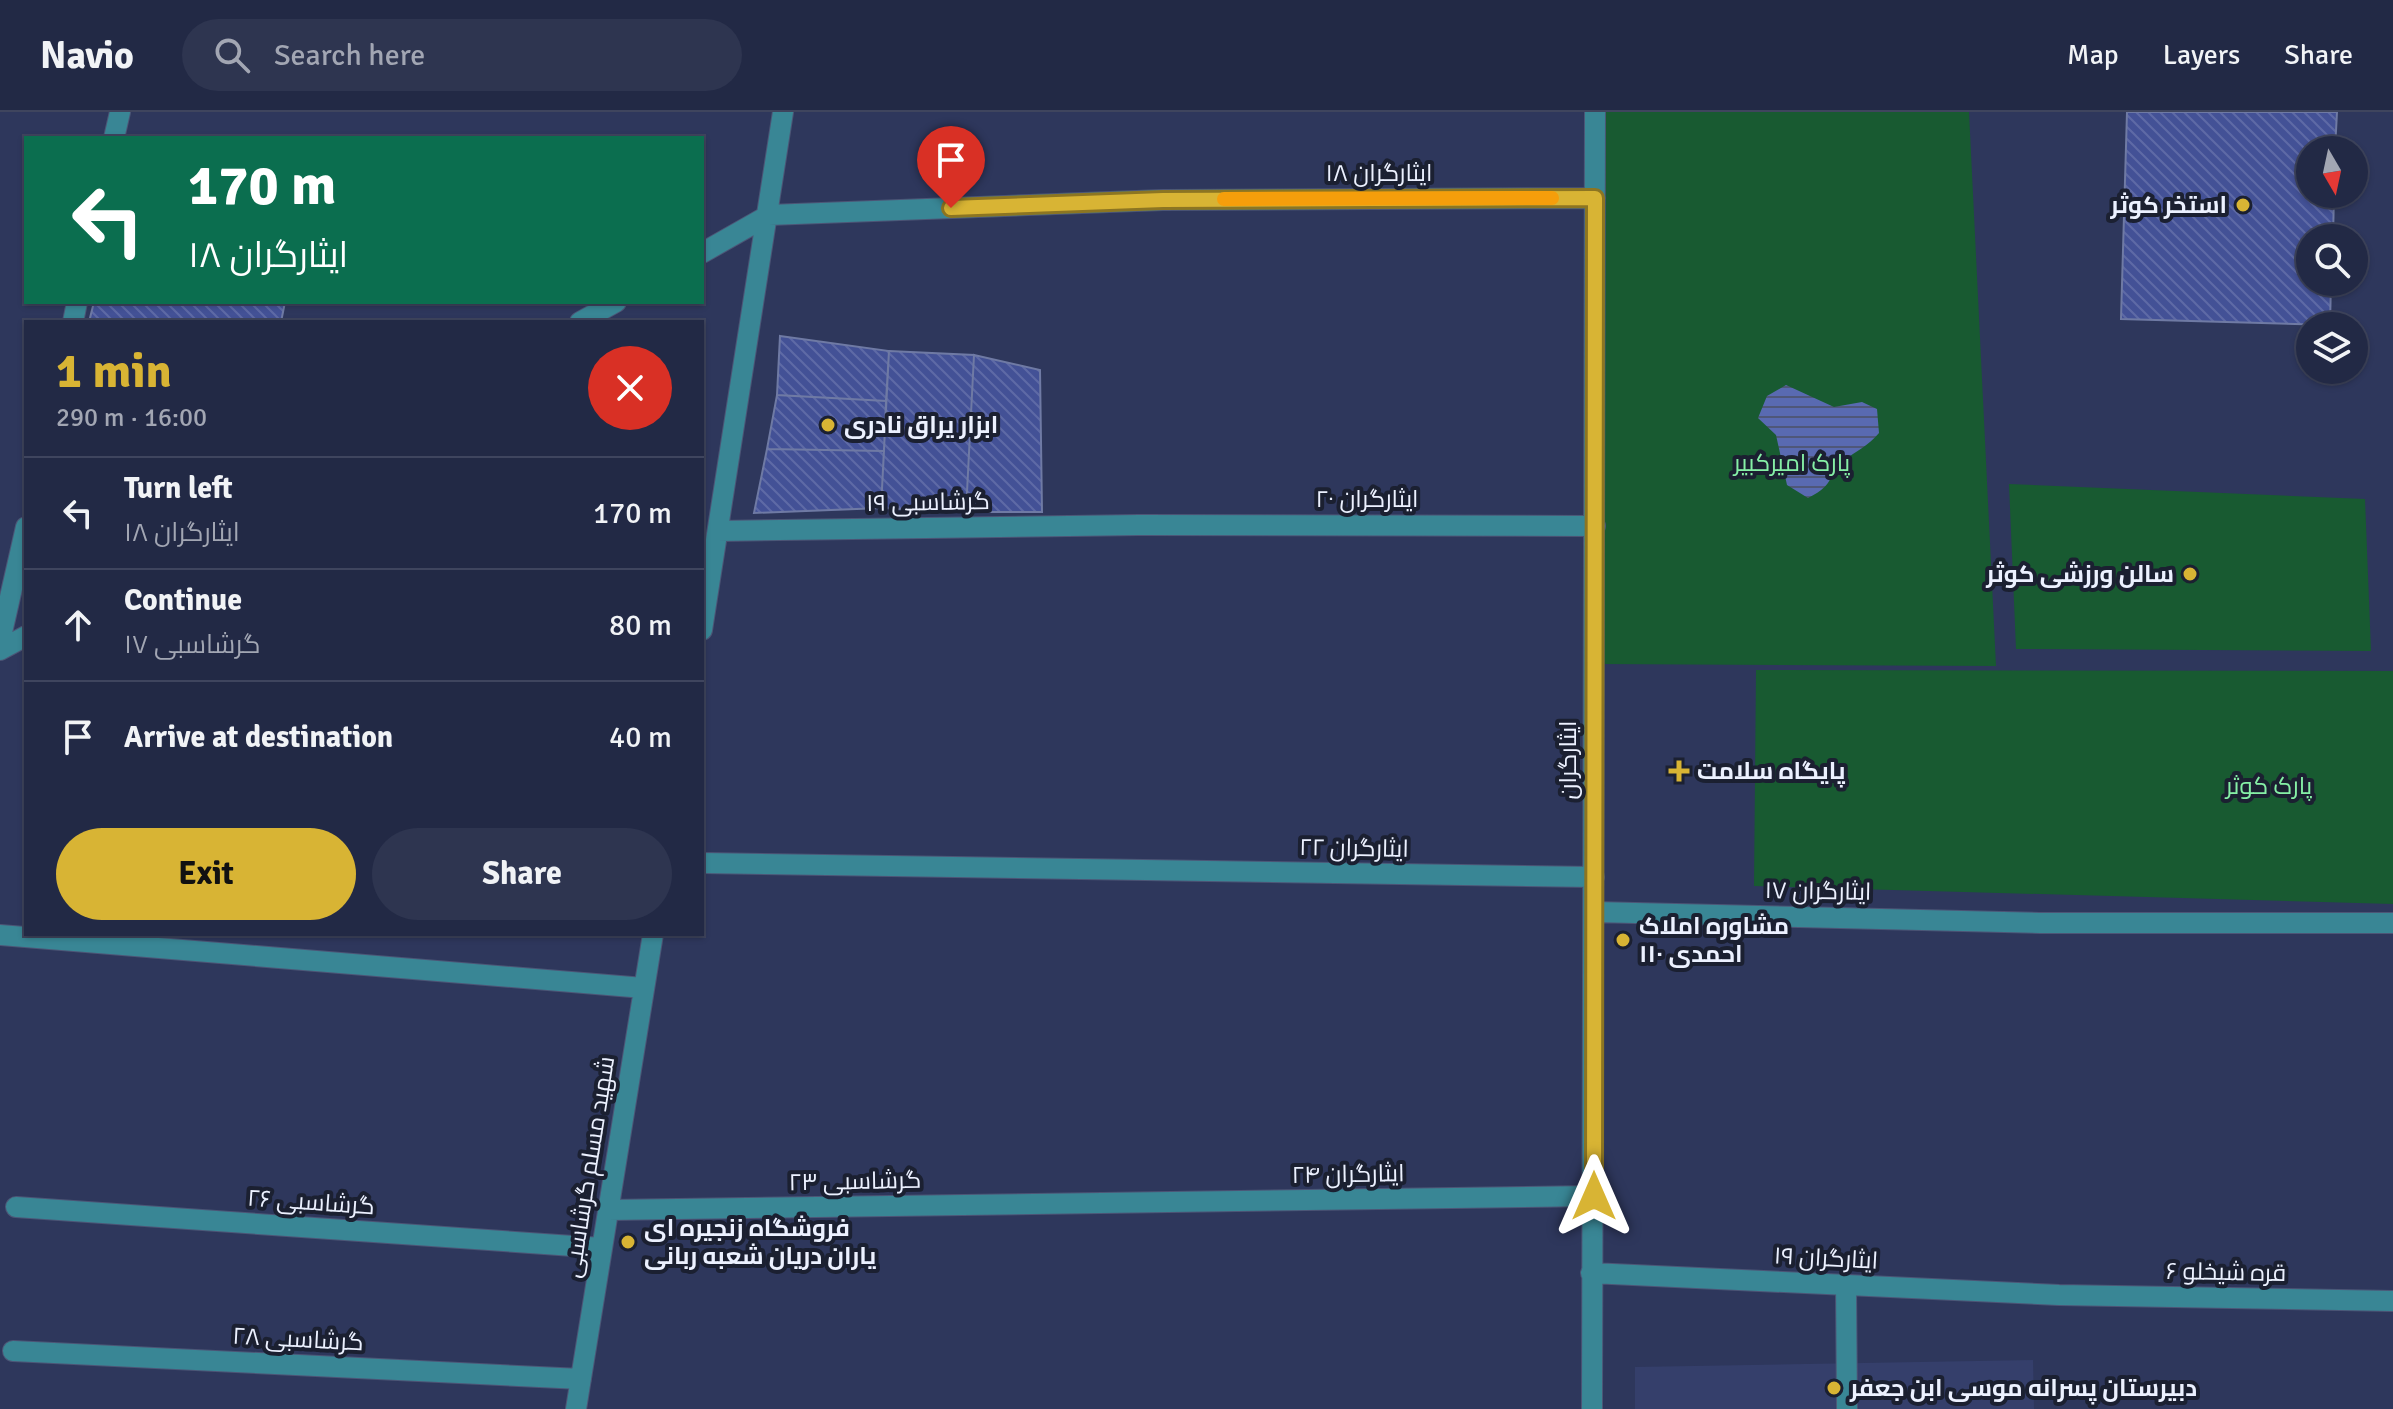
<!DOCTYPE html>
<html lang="en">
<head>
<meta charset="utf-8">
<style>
  :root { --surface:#222945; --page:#2e3550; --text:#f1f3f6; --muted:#a2a6b3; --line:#3f455e; --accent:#d8b434 }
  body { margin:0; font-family:Signika,Cairo,sans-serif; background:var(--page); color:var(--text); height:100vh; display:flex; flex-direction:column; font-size:30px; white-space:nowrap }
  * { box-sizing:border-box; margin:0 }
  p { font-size:26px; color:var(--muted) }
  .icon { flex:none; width:44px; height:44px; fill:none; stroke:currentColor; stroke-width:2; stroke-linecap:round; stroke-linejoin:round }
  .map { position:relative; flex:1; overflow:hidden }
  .side { position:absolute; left:24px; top:208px; width:680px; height:616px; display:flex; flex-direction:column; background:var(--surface); border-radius:0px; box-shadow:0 2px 6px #0004,0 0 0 2px var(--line) }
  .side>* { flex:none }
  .hud { position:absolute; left:24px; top:24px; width:680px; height:168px; border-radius:0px; box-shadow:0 2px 6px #0004,0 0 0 2px var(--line); background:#0b6e4f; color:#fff; overflow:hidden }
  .needle { width:52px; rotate:171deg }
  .fabs { position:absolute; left:2296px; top:24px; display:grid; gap:16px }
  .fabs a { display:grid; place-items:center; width:72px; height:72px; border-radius:50%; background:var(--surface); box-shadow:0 2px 6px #0004,0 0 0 2px var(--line); font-size:40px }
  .pin { position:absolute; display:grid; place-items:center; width:68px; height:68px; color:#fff; margin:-82px -34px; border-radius:50% 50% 50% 0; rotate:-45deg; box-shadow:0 0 8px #0007 }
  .pin .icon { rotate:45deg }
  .me { position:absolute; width:88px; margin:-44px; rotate:0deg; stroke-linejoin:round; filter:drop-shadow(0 0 6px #0008) }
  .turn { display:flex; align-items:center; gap:28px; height:168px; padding:0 32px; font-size:36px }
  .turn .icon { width:104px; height:104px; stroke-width:2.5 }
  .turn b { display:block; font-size:56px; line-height:68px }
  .round { display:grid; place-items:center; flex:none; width:84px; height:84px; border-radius:42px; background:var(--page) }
  .overview { display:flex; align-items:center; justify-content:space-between; height:136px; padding:0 32px }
  h1 { font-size:48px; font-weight:800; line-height:60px; color:var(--accent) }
  .button { display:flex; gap:16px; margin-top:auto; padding:16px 32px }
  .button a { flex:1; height:92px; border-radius:48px; background:var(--accent); color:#111; font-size:32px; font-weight:800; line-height:92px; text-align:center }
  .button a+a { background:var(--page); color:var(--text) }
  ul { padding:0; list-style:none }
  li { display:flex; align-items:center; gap:24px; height:112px; padding:0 32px; border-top:2px solid var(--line) }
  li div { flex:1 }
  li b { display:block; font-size:30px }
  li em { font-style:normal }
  header { display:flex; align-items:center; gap:48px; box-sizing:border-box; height:112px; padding:0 40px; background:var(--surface); border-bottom:2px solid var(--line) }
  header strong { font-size:38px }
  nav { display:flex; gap:44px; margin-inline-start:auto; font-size:28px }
  .search { width:560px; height:72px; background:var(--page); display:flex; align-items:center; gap:20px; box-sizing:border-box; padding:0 28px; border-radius:44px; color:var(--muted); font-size:30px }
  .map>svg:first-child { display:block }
</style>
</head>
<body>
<header>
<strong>Navio</strong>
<div class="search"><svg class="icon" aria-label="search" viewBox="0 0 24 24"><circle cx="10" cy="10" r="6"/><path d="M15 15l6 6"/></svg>Search here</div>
<nav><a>Map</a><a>Layers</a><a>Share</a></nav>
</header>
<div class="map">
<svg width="2393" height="1297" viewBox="0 0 2393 1297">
  <defs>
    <pattern id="water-rules" width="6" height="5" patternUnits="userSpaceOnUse" patternTransform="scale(2)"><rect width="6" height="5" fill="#596ab1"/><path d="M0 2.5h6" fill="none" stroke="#4f5779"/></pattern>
    <pattern id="building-back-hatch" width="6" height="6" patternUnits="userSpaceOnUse" patternTransform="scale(2)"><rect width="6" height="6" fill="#435196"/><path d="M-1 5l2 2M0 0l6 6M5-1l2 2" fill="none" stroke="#5e6aa6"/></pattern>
  </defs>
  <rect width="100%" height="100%" fill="#2e375c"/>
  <!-- built -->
  <path fill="#353f6b" d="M2033 1248 2034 1297H1635V1255Z"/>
  <!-- green -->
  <path fill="#185a31" d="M1596 0H1969L1996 554 1598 552Z
    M2009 372 2365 387 2371 539 2016 537Z
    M1756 558 2393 559V792L1754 774Z"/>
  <!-- water -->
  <path fill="url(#water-rules)" d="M1786 273 1834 295 1862 290 1877 297 1879 321C1868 334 1856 339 1843 349 1826 362 1838 371 1808 386L1787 373 1776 323 1758 306 1767 284Z"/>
  <!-- building -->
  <path fill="url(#building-back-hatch)" stroke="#6f7aa4" stroke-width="2" d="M2127 0H2337L2335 38H2310V82H2334L2333 126H2310V170H2331L2330 213 2121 207Z
    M94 190H285L281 210H89Z
    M780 224 889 239 886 289 777 283Z
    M889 239 974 243 966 400 881 396Z
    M974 243 1040 258 1042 400H966Z
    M777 283 886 289 884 339 767 337Z
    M767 337 884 339 881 396 754 401Z"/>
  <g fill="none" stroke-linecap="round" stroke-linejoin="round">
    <defs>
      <path id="minor" d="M114 26 120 0
        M702 141 769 103 1163 88 1595 86
        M73 210 77 190
        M580 210 616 190
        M718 419 1139 413 1595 414
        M702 518 783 0
        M0 529 26 415
        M0 538 26 524
        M702 751 1594 765
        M1594 800 2040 811H2393
        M0 823 644 876
        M16 1095 602 1136
        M608 1098 1594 1084
        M1591 1161 2059 1183 2393 1189
        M1846 1173 1847 1297
        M13 1239 581 1267
        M576 1297 653 822
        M1592 1297 1595 0"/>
    </defs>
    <!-- minor casing -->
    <use href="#minor" stroke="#4c5576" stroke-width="22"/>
    <!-- minor -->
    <use href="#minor" stroke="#398695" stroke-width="20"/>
  </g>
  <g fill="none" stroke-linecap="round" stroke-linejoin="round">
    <defs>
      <path id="route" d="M951 96 1163 88 1595 86 1594 1084"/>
    </defs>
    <!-- route casing -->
    <use href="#route" stroke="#8c7522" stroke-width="20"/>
    <!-- route -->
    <use href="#route" stroke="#d8b434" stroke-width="14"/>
    <!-- slow -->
    <path stroke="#f59e0b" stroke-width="14" d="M1224 87 1552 86"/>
  </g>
  <!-- markers -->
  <g fill="#d8b434" stroke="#1b2031" stroke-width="3">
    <circle cx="2243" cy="93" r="8"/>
    <circle cx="828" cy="313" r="8"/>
    <circle cx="2190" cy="462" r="8"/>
    <path d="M1675 647h8v8h8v8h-8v8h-8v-8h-8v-8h8z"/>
    <circle cx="1623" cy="828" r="8"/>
    <circle cx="628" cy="1130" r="8"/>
    <circle cx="1834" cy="1276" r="8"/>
  </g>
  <g text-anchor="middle" stroke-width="8" stroke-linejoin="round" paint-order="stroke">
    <!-- street labels -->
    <g font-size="24" fill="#ecf1ff" stroke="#1b2031">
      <text x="1379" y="69">ایثارگران ۱۸</text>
      <text x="1367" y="395">ایثارگران ۲۰</text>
      <text transform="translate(928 390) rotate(-1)" y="8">گرشاسبی ۱۹</text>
      <text transform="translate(1568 648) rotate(-90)" y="8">ایثارگران</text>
      <text transform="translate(1354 736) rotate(1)" y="8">ایثارگران ۲۲</text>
      <text transform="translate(1818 779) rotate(1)" y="8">ایثارگران ۱۷</text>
      <text transform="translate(589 1055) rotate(-81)" y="8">شهید مسلم گرشاسبی</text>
      <text transform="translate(1348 1062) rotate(-1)" y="8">ایثارگران ۲۴</text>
      <text transform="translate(855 1069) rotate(-1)" y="8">گرشاسبی ۲۳</text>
      <text transform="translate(311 1090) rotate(4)" y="8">گرشاسبی ۲۶</text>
      <text transform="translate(1826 1146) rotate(3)" y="8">ایثارگران ۱۹</text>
      <text transform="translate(2226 1160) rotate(1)" y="8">قره شیخلو ۶</text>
      <text transform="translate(298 1227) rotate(3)" y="8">گرشاسبی ۲۸</text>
    </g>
    <!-- poi labels -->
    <g font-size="24" font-weight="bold" fill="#ecf1ff" stroke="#1b2031" text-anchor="start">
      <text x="2227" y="101" text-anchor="end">استخر کوثر</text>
      <text x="844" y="321">ابزار یراق نادری</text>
      <text x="2174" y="470" text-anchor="end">سالن ورزشی کوثر</text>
      <text x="1697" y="667">پایگاه سلامت</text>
      <text x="1639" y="822">مشاوره املاک<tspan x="1639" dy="28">۱۱۰ احمدی</tspan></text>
      <text x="644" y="1124">فروشگاه زنجیره ای<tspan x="644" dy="28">یاران دریان شعبه ربانی</tspan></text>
      <text x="1850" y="1284">دبیرستان پسرانه موسی ابن جعفر</text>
    </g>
    <!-- park labels -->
    <g font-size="24" fill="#86f0a6" stroke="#1b2031">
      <text x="1792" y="359">پارک امیرکبیر</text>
      <text x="2269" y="682">پارک کوثر</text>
    </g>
  </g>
</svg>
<div class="fabs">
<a><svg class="needle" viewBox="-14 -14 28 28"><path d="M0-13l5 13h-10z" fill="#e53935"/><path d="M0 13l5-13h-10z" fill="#a2a6b3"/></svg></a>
<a><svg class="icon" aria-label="search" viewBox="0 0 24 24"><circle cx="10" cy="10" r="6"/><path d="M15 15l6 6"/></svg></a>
<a><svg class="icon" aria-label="layers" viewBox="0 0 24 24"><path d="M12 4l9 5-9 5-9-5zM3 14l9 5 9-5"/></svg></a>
</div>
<div class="pin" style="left:951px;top:96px;background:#d93025"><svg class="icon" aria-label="arrive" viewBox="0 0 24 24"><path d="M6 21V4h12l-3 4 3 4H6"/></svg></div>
<svg class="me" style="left:1594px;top:1084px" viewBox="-20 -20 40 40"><path d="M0-17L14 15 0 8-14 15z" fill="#d8b434" stroke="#fff" stroke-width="4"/></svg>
<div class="hud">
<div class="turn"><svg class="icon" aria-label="left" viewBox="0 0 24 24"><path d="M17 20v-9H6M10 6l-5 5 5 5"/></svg><div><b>170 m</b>ایثارگران ۱۸</div></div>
</div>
<section class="side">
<div class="overview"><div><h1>1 min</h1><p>290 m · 16:00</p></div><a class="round" style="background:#d93025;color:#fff"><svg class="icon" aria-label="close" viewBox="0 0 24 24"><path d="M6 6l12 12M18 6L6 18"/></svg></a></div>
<ul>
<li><svg class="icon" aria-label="left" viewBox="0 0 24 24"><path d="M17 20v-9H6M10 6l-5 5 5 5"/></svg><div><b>Turn left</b><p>ایثارگران ۱۸</p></div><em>170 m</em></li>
<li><svg class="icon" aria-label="ahead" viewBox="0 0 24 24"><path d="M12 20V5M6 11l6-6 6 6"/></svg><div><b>Continue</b><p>گرشاسبی ۱۷</p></div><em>80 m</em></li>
<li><svg class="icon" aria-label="arrive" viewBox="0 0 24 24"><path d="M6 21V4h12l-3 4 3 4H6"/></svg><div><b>Arrive at destination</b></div><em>40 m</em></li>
</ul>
<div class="button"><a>Exit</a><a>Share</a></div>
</section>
</div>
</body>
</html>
